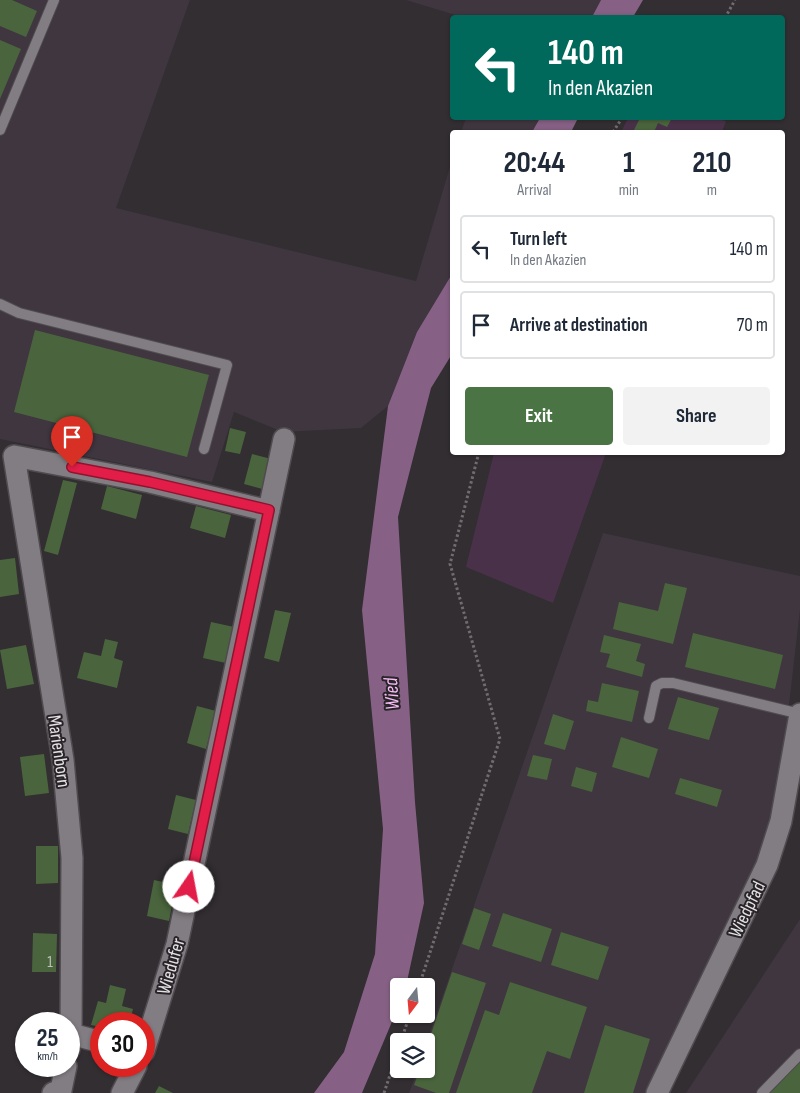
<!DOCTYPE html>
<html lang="en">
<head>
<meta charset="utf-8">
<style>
  :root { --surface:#fff; --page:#f2f2f3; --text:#1f2937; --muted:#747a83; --line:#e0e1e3; --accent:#4a7443 }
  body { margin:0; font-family:"Sofia Sans Condensed",sans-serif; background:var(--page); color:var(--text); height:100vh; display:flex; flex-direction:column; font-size:19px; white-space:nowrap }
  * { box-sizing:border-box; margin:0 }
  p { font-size:16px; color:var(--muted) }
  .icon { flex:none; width:28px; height:28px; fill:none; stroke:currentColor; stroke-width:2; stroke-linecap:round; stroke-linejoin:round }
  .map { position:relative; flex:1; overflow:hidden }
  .sheet { position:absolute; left:450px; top:130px; width:335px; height:325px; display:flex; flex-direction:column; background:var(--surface); border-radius:5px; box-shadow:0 1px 4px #0004 }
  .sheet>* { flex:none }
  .top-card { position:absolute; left:450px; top:15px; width:335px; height:105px; border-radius:5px; box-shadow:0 1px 4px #0004; background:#00695c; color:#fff; overflow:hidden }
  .needle { width:32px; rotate:196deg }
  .controls { position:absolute; left:390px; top:978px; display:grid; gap:10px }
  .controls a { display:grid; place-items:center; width:45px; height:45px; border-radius:5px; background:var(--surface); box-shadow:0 1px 4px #0004; font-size:25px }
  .speed { position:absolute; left:15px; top:1012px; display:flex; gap:10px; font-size:25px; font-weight:700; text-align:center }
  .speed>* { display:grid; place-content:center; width:65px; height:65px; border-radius:50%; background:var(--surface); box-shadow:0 1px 4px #0004; line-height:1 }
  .speed small { font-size:12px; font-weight:400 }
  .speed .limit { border:8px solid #d22; background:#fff; color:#111 }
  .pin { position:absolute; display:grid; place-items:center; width:42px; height:42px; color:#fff; margin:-51px -21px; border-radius:50% 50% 50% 0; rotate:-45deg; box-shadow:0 0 5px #0007 }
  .pin .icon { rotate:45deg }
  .me { position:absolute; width:55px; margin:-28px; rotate:12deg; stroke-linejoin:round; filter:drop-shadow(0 0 4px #0008) }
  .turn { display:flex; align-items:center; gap:18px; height:105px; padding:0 15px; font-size:22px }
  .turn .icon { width:65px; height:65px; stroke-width:2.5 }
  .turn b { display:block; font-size:35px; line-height:42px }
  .eta { display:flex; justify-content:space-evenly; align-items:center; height:85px; text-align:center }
  .eta b { font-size:30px; font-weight:700; line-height:35px }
  .cta { display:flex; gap:10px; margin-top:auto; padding:10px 15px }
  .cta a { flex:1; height:58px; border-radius:5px; background:var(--accent); color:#fff; font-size:20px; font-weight:700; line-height:58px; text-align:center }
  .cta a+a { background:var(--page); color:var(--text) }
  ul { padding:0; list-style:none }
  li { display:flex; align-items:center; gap:15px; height:68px; margin:0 10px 8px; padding:0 5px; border:2px solid var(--line); border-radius:5px }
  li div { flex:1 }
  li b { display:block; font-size:19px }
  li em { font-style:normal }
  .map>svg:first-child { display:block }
</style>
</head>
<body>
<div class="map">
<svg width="800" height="1093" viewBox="0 0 800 1093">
  <rect width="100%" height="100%" fill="#322e32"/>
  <!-- built -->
  <path fill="#3f363f" d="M0 0H190L116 208 416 281 452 160V274L417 332 388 406 361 428 283 432 234 412 212 482 0 439Z
    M406 0H601L592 18 462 17Z
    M466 118H540L532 132H461Z
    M603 533 800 576V610L775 826 655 1093H409L418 1069H426V1044Z
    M800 919V1093H686Z"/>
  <!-- green -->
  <path fill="#493249" d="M628 118H714L726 121 722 132H621Z
    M494 453H606L553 603 466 567Z"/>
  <!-- water -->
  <path fill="#866185" d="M601 0H643L633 17H592Z
    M540 118H578L571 132H532Z
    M452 274V354L431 388 398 517 415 802 424 903 406 986H399V1005L362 1093H314L344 1052 375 954 383 829 362 610 388 406 417 332Z"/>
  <!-- building -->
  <path fill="#4a653d" d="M0 0H12L37 11 26 37 0 26Z
    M0 40 21 49 0 99Z
    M640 118H672L667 127 658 123 654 132H633Z
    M35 330 209 375 187 457 14 412Z
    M230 428 246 432 240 454 225 451Z
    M252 454 279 461 270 491 244 484Z
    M63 480 77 483 58 555 44 551Z
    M107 486 142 495 136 519 101 509Z
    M196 506 231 515 225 538 190 528Z
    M15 558 19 594 0 597V560Z
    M665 583 687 588 673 644 613 629 619 602 658 611Z
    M275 610 291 613 279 662 264 658Z
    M211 622 234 627 226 663 203 658Z
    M693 633 783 655 775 689 685 667Z
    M604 635 641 644 636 661 645 664 642 677 606 667 610 654 600 652Z
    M105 639 118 642 114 658 123 661 117 688 77 678 84 652 101 656Z
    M26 645 34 684 7 689 0 650Z
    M602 683 639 691 632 722 586 711 588 700 598 702Z
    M678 697 719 708 709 740 668 729Z
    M197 706 216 711 206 749 187 743Z
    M553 714 574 721 565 750 544 744Z
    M621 737 658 749 649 778 612 767Z
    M44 754 49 793 25 796 20 757Z
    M533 755 552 759 547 780 527 776Z
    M576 767 597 773 592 792 571 786Z
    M680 778 722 790 717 807 675 794Z
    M176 795 196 800 188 834 168 829Z
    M36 846H58V883L36 884Z
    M154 880 176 885 169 921 147 916Z
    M474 908 491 914 479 950 462 944Z
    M503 913 552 929 541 962 492 946Z
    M561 932 609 947 598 980 551 965Z
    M33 933 57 934 56 972H32Z
    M452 972 486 983 449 1093H436L414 1085 420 1069H426V1049Z
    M510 982 587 1007 570 1059 547 1051 532 1093H456L485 1010 499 1015Z
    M110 985 126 989 122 1006 133 1009 129 1024H101V1027L91 1025 98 1001 106 1003Z
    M605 1025 650 1039 633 1093H584Z
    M800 1062V1093H770Z
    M159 1086 173 1093H155Z"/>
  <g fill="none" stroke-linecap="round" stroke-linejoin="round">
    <defs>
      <path id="lane" d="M0 130 54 0
        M0 304 19 313 227 365 204 449
        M649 718 656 686 662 683H673L800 714
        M762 1093 800 1054"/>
      <path id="street" d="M71 1034 101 1042
        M69 1049 71 1034 72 858 63 760 14 456 150 482 269 511
        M144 1051 177 944 284 439
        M53 1093 61 1090 66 1066
        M122 1093 136 1066
        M657 1093 767 865 781 821 800 714"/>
    </defs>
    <!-- lane casing -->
    <use href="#lane" stroke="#4f4b4f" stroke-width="12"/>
    <!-- street casing -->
    <use href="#street" stroke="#4f4b4f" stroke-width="24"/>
    <!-- path -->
    <path stroke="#706c70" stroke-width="3" stroke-dasharray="2.5 2.5" stroke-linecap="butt" d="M725 18 735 0
      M613 132 622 118
      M419 986 500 739 450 564 479 452
      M401 1041 410 1014
      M384 1093 399 1048"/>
    <!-- lane -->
    <use href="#lane" stroke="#827d82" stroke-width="10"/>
    <!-- street -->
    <use href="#street" stroke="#827d82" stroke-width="21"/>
  </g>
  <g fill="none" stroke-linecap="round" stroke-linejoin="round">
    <defs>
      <path id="route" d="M72 467 150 482 269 510 189 887"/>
    </defs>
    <!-- route casing -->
    <use href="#route" stroke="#92132f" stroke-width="12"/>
    <!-- route -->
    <use href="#route" stroke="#e11d48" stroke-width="9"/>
  </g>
  <g text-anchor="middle" stroke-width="4" stroke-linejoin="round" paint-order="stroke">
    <!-- number labels -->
    <g font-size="16" fill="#bec2ba">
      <text x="50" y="967">1</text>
    </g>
    <!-- street labels -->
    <g font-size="19" fill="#e4e1e4" stroke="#282428">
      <text transform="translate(60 751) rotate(82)" y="7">Marienborn</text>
      <text transform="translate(746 909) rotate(-64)" y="7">Wiedpfad</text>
      <text transform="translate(170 966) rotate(-74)" y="7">Wiedufer</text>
    </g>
    <!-- water labels -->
    <g font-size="20" font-style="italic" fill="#f8bdf7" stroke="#282428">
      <text transform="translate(391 694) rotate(-94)" y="7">Wied</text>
    </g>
  </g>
</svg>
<div class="controls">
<a><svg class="needle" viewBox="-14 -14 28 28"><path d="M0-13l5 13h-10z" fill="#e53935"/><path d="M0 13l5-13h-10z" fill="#747a83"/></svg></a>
<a><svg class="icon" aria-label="layers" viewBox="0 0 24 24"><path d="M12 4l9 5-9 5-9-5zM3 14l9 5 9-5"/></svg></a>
</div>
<div class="speed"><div>25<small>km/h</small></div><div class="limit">30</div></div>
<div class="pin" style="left:72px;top:467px;background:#d93025"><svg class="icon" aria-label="arrive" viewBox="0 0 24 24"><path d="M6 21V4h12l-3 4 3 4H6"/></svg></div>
<svg class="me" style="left:189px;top:887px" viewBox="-20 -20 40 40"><circle r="19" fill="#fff"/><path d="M0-13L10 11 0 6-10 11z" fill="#e11d48"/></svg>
<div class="top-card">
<div class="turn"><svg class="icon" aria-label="left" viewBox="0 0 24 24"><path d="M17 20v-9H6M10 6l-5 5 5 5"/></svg><div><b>140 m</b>In den Akazien</div></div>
</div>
<section class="sheet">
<div class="eta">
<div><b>20:44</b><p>Arrival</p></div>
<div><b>1</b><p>min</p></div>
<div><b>210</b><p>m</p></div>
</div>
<ul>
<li><svg class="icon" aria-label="left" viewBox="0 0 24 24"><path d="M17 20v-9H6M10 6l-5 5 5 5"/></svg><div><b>Turn left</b><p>In den Akazien</p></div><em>140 m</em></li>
<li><svg class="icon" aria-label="arrive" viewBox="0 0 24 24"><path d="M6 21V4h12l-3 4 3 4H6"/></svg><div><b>Arrive at destination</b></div><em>70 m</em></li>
</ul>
<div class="cta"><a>Exit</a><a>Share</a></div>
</section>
</div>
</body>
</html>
